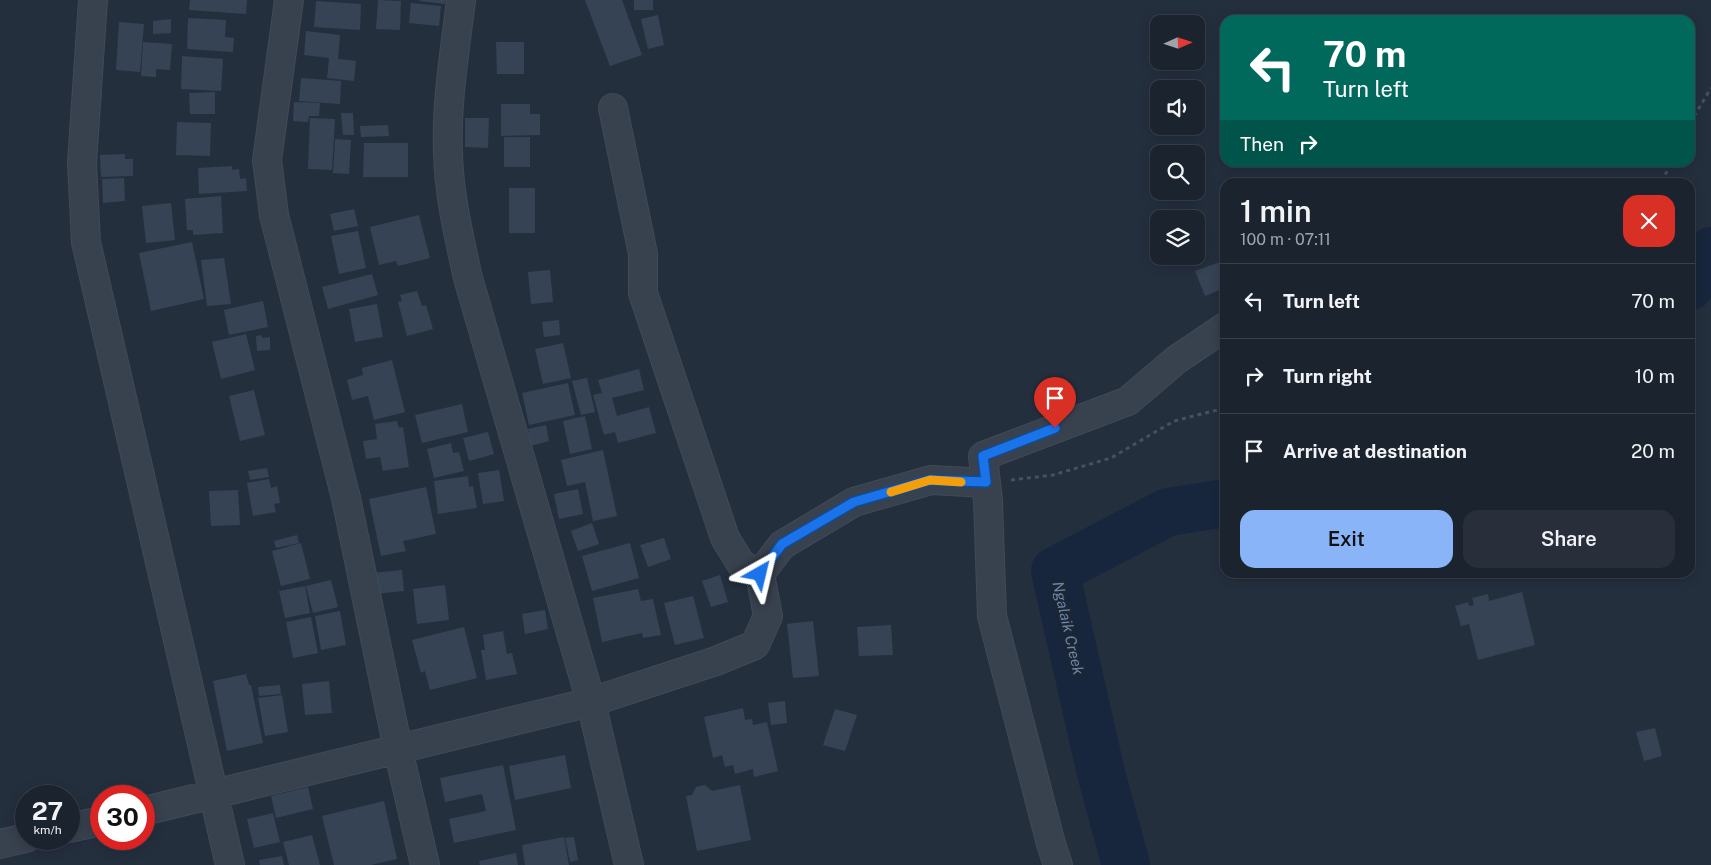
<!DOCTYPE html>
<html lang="en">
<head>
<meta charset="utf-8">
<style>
  :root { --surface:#1b232e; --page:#282f3a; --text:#f1f3f6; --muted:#a0a4aa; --line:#39404a; --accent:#8ab4f8 }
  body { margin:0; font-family:"Public Sans",sans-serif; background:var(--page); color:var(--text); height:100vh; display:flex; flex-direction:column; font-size:19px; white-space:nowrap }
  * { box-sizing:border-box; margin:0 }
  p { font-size:16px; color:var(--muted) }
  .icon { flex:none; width:28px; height:28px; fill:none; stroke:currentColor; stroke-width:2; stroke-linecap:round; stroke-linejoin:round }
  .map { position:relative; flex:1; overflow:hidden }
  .sheet { position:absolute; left:1220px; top:178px; width:475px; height:400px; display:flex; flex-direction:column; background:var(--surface); border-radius:15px; box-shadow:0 2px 12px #0003,0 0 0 1px var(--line) }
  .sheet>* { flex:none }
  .hud { position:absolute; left:1220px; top:15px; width:475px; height:152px; border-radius:15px; box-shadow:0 2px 12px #0003,0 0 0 1px var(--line); background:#00695c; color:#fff; overflow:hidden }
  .needle { width:32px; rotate:87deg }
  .tools { position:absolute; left:1150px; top:15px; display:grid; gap:10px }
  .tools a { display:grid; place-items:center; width:55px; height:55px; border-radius:10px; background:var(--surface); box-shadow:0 2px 12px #0003,0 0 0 1px var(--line); font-size:25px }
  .speed { position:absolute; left:15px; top:785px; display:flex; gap:10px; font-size:25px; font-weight:700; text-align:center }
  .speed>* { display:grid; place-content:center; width:65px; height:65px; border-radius:50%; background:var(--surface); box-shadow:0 2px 12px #0003,0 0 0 1px var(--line); line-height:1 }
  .speed small { font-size:12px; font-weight:400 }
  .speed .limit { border:8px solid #d22; background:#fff; color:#111 }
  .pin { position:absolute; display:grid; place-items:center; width:42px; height:42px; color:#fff; margin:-51px -21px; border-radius:50% 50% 50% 0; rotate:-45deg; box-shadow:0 0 5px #0007 }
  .pin .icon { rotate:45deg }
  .me { position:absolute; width:55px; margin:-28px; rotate:37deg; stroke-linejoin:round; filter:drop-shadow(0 0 4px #0008) }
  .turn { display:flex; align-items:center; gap:18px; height:105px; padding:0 20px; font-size:22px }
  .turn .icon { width:65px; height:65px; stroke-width:2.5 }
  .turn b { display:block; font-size:35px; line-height:42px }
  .then { display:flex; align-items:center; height:48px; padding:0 20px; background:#0003; gap:10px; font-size:19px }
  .round { display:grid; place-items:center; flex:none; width:52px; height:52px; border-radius:15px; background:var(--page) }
  .overview { display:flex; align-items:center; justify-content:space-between; height:85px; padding:0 20px }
  h1 { font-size:30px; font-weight:600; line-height:38px }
  .primary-button { display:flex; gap:10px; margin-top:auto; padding:10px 20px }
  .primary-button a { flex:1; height:58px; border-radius:15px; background:var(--accent); color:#111; font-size:20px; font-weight:600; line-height:58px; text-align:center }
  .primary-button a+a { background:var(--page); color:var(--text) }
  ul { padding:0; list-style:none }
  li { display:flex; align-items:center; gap:15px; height:75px; padding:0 20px; border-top:1px solid var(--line) }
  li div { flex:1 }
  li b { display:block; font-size:19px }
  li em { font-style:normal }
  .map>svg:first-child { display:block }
</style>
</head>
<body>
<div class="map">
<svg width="1711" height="865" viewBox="0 0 1711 865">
  <rect width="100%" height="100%" fill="#242f3e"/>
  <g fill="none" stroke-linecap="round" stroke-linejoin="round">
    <!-- river -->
    <path stroke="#17263c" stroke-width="48" d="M1690 286 1711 251
      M1126 865 1101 773 1055 571 1168 512 1225 503"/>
  </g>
  <!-- building -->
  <path fill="#364354" d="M190 0H247L246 14 189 10Z
    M378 0 401 1 400 30 376 29Z
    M420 0H446L445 4 420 1Z
    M585 0H622L642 55 610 66Z
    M634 0H653V10H634Z
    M316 1 361 4 360 30 314 27Z
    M411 3 441 6 439 26 409 23Z
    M658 15 664 45 648 49 641 19Z
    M188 18 226 20 225 37 234 38 233 52 187 49Z
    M171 19V33L153 34V21Z
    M119 22 144 24 140 72 116 70Z
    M306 31 340 35 338 59 356 61 354 81 327 78 329 58 304 55Z
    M143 42 172 44 170 70 156 69V77L141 76Z
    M496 42H524V74H497Z
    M182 56 223 59 221 91 181 89Z
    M301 78 341 81 340 104 299 101Z
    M215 92V114H190L189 93Z
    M294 102 320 103 319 116H309L308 122 293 121Z
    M501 104H530V114H540V135L501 136Z
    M341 113H353L354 135H343Z
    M310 118 335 119 332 170 308 169Z
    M465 118H489L488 148 465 147Z
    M177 122 211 123 210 156 176 155Z
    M388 125 389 136 361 137 360 126Z
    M504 137H530V167H504Z
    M335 139 351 140 349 174 333 173Z
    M364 143H408V177H363Z
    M125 154V159H133V176L101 177 100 155Z
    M232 166V170L239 169 240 179 246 178 247 191 199 194 198 168Z
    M124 178 125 201 103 203 102 179Z
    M509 188H535V233H509Z
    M221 196 223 233 193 235V230H187L185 199Z
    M171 203 175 240 146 243 142 206Z
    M354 209 358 226 334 231 330 214Z
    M419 215 430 258 398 266 396 261 379 265 370 227Z
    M358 231 366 268 339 274 331 236Z
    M192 242 204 299 151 311 139 253Z
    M224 258 231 304 207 306 201 260Z
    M1225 260V288L1205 296 1195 271Z
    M550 270 553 302 531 304 528 272Z
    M372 274 378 295 328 309 322 287Z
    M417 291 422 306 426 305 433 329 407 336 398 302 402 301 400 295Z
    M263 301 268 327 229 335 224 310Z
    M377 304 383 337 355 342 349 309Z
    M559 320 560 335 544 337 542 322Z
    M246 334 255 370 221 379 212 342Z
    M262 335V338L270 337V350L257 351 256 336Z
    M563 343 571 378 543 384 535 349Z
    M392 360 405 412 374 420 368 396 352 400 347 380 363 375 362 368Z
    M639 369 644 390 612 398 617 416 649 407 656 433 618 443 615 432 604 435 593 395 602 393 598 380Z
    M587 378 595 412 581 415 572 381Z
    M568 383 575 415 529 425 522 393Z
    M254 390 265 435 240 441 229 396Z
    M462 404 468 432 422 443 415 415Z
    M585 416 592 449 570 454 563 421Z
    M397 421 399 428 403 427 409 467 383 471 380 457 366 459 363 441 377 439 375 424Z
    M546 425 549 441 531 446 528 429Z
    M488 432 494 454 469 461 463 438Z
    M451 443 453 453 459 452 464 471 434 478 427 449Z
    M603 450 617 516 593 521 585 482 567 486 561 460Z
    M267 468 269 477 250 480 248 471Z
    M499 470 504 501 483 504 478 473Z
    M468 476 469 487 473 486 477 508 438 514 434 481Z
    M269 479 271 488 277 486 280 503 274 504 276 512 253 516 247 483Z
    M426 487 436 534 403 541 406 551 381 556 369 499Z
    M578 489 583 514 559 519 554 494Z
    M238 490 240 525 211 526 209 491Z
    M592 523 599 544 578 551 571 531Z
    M297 535 299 543 276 548 274 541Z
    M664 538 671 559 648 567 640 545Z
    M301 543 310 579 281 586 272 551Z
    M630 543 639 578 592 591 582 556Z
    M402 570 404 591 374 594 372 573Z
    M720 575 728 602 711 607 702 581Z
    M331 580 338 607 313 613 306 586Z
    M445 585 449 620 417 624 413 589Z
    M305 586 310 613 285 618 279 591Z
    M638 589 641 601 653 599 661 635 643 638 642 633 602 642 593 598Z
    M1522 592 1535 645 1478 660 1469 624 1461 626 1455 606 1468 602 1469 606 1474 605 1472 598 1488 594 1489 601Z
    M693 596 704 638 675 645 664 603Z
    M545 610 548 629 525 634 522 614Z
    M340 611 346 645 321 650 315 616Z
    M311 617 318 653 293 658 286 622Z
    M813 621 819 676 793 678 787 624Z
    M891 625 893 655 859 656 857 627Z
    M464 627 477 678 430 690 425 671 421 673 412 640Z
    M503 631 507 654 512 653 517 674 486 680 481 650H485L483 635Z
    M246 674 249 685H251L263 743 227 751 213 681Z
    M329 681 332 713 305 715 302 684Z
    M280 685 281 694 259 696 258 687Z
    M282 695 288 732 265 736 258 698Z
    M785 701 787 723 771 725 768 703Z
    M743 708 745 720 752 719 753 725 767 722 778 771 754 777 753 769 735 774 733 765 725 767 722 755 713 758 704 717Z
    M835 709 857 715 845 751 823 745Z
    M1655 728 1662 756 1644 761 1636 732Z
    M565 755 571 788 515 800 509 766Z
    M503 765 516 830 454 843 449 819 486 811 482 794 445 802 440 778Z
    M705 785 712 791 740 785 751 840 697 851 686 796 692 795 696 787Z
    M308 787 313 809 276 818 271 796Z
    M384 801 397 859 371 865H334L322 816Z
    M273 813 280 842 254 848 247 819Z
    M312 835 320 865H289L283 842Z
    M564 837 569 865H525L522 845Z
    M574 837 578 860 570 862 565 838Z
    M516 853 518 865H480L479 861Z
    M282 856 284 865H260L259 860Z"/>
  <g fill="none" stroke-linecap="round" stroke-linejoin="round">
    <defs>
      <path id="minor" d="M93 0 82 163 86 242 230 865
        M289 0 267 160 274 215 346 498 398 749 425 865
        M461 0C455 51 446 102 448 153 449 195 459 237 468 278L591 702 629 865
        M613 108 643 254V293L725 538 741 564 760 574
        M144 811 591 702 716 661 755 645 768 616 760 574 782 545 854 502 931 480 986 483
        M69 828 101 821
        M0 844 26 838
        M1058 865 1051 844 992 616 988 501 983 456 1128 401 1176 360 1225 327"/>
    </defs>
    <!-- minor casing -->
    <use href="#minor" stroke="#414a57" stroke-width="30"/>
    <!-- path -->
    <path stroke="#3f5557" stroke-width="3" stroke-dasharray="4 4" stroke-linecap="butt" d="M1690 123 1711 88
      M1662 182 1671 162
      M1011 480 1053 475 1111 458 1174 421 1225 408"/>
    <!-- minor -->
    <use href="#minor" stroke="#38414e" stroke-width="28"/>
  </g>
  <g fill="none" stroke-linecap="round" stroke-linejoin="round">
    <defs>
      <path id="route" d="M760 574 782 544 854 502 930 480 986 482 983 456 1055 428"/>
    </defs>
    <!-- route casing -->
    <use href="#route" stroke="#114b97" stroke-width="12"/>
    <!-- route -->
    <use href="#route" stroke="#1a73e8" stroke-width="9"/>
    <!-- slow -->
    <path stroke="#f59e0b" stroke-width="9" d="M891 492 930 480 961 482"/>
  </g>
  <g text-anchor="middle" stroke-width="5" stroke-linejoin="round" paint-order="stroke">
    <!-- water labels -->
    <g font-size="15" font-style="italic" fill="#6d86a8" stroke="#1d2633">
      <text transform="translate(1068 628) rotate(77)" y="5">Ngalaik Creek</text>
    </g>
  </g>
</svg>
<div class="tools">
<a><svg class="needle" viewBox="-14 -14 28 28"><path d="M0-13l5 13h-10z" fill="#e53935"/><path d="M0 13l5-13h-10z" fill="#a0a4aa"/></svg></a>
<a><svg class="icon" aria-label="sound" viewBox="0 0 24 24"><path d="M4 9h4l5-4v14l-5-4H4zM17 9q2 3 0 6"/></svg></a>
<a><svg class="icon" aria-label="search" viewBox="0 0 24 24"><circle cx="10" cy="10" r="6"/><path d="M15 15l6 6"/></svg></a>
<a><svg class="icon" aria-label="layers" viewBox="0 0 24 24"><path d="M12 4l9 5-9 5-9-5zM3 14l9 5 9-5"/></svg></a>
</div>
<div class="speed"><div>27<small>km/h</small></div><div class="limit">30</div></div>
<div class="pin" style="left:1055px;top:428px;background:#d93025"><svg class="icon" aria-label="arrive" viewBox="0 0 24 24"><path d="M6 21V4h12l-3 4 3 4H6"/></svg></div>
<svg class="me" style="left:760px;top:574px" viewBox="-20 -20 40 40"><path d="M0-17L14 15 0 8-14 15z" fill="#1a73e8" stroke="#fff" stroke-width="4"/></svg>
<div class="hud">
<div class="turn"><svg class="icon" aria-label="left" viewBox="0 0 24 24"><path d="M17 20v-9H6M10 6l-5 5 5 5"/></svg><div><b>70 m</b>Turn left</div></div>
<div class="then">Then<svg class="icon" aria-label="right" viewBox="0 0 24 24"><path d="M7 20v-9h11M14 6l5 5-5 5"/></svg></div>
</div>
<section class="sheet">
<div class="overview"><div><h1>1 min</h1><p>100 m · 07:11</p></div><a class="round" style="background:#d93025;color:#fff"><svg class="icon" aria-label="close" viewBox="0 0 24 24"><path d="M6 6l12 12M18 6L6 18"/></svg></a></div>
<ul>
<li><svg class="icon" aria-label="left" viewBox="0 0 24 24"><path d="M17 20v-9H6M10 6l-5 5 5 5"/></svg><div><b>Turn left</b></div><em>70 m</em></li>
<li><svg class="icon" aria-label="right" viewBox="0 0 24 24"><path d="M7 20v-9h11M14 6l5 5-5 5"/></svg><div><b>Turn right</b></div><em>10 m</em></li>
<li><svg class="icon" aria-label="arrive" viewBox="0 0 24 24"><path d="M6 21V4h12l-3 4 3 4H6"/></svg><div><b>Arrive at destination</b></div><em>20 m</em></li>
</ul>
<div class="primary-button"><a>Exit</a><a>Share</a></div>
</section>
</div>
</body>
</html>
